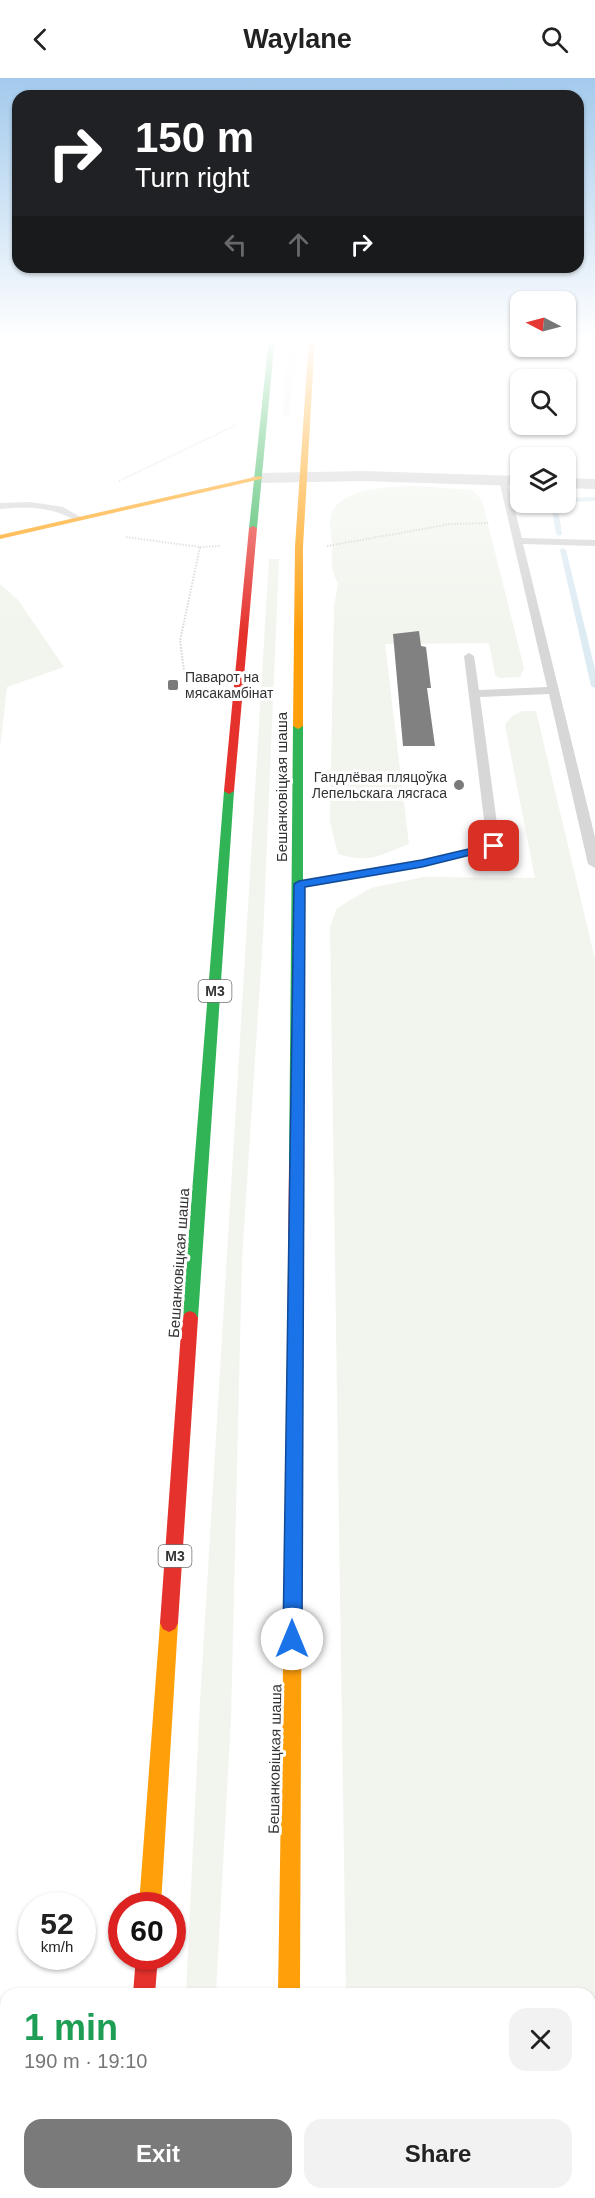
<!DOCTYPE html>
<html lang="en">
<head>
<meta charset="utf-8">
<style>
  :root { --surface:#fff; --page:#f2f2f2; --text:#222; --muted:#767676; --accent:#7a7a7a }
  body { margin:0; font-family:Arial,sans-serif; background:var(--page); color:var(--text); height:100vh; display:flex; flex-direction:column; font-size:22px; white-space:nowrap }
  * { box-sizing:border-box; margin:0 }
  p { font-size:20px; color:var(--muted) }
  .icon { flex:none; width:33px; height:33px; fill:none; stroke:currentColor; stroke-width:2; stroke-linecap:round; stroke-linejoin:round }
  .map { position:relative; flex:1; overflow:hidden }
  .panel { position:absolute; left:0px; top:1910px; width:596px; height:212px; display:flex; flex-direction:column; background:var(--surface); border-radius:18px 18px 0 0; box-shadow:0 2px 4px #0004 }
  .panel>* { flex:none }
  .hud { position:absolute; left:12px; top:12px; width:572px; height:183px; border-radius:18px; box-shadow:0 2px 4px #0004; background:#202124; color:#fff; overflow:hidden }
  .needle { width:39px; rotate:276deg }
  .buttons { position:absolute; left:510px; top:213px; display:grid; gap:12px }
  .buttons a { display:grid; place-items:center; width:66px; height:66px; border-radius:12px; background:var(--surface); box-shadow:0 2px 4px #0004; font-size:30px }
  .speed { position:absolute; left:18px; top:1814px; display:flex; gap:12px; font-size:30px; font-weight:700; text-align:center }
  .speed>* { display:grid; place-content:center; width:78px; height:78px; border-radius:50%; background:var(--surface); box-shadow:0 2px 4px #0004; line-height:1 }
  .speed small { font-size:15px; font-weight:400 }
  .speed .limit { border:9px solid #d22; background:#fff; color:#111 }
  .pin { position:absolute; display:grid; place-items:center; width:51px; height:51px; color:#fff; margin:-26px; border-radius:12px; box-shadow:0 3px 9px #0006 }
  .me { position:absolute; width:66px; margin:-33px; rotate:0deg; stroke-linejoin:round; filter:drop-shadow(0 0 4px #0008) }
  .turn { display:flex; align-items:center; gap:21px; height:126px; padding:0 24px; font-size:27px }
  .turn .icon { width:78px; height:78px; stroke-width:2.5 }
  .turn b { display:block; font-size:42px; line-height:51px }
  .lanes { display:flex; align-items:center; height:57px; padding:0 24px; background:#0003; justify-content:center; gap:30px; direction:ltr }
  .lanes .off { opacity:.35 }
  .round { display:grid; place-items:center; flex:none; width:63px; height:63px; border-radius:18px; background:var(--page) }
  .overview { display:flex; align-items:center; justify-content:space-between; height:102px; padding:0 24px }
  h1 { font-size:36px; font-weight:700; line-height:45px; color:#1e9e55 }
  .action { display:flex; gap:12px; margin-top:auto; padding:12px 24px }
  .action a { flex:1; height:69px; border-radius:18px; background:var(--accent); color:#fff; font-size:24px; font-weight:700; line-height:69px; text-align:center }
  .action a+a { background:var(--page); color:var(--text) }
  header { display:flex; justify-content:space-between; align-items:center; height:78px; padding:0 24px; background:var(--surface); font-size:27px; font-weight:700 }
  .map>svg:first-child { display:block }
</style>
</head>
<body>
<header><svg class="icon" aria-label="back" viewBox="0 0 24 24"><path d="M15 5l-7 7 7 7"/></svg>Waylane<svg class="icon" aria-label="search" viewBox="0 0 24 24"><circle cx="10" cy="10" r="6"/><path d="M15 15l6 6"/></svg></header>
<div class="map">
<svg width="595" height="2120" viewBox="0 0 595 2120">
  <rect width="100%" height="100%" fill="#fff"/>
  <!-- green -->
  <path fill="#f1f5ed" d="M288 259H298L289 337H283Z
    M211 263 219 264 221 269 215 276 189 278 201 265Z
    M415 408 472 412 482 422 524 590 520 599 499 600 495 597 489 565 385 566 409 766C379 777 371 786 338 776L330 744 334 529 338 505C330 493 332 480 332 465 331 457 329 445 331 437 339 409 392 409 415 408Z
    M269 481H279L263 859 242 1181 231 1640 216 1915H186L200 1624Z
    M0 506 18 522 64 589 7 609 0 670Z
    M522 633H536L595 881V2120H349V2115H590V1916L346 1915 330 849 337 830 371 810 423 799 535 800 505 647 511 639Z"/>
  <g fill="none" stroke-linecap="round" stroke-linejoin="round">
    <!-- stream -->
    <path fill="#ddebf3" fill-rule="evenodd" d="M595 419V423L566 424V420Z
      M555 424H561L558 431 562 456 559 458 556 456 552 431Z
      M563 470 566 472 595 591V610L591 608 560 472Z"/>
  </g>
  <!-- building -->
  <path fill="#818181" d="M419 553 421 568 426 569 431 610H427L435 668H403L393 556Z"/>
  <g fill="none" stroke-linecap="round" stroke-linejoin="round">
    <!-- path-far1 -->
    <path stroke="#d6d6d6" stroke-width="1.5" stroke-dasharray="1.5 1.5" stroke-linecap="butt" d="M119 403 236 347"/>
    <!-- path -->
    <path stroke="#d6d6d6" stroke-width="2" stroke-dasharray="1.5 1.5" stroke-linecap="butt" d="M126 459 200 469 180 563 185 599
      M327 468 451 446 488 445
      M200 469 220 468"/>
    <!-- lane -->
    <path fill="#d7d7d7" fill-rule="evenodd" d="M503 399 507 402 522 460 595 462V468L523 466 595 759V790L588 786 549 616 480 619 500 768 499 771 422 789 294 809 292 806 299 802 422 781 487 766 464 578 469 575 474 578 479 612 547 609 499 402Z
      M31 424 63 429 84 441 76 443C51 428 28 429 0 431V425Z"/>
    <!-- street -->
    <path fill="#d7d7d7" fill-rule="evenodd" d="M364 393 520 398V408L364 403 259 405 250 400 259 395Z
      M566 400 595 401V411L566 410Z"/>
    <!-- fast -->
    <path fill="#30b455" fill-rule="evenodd" d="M269 259H275L257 450 253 452 249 450Z
      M298 645 303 648V1086L301 1090H291L289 1086 293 648Z
      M229 710 234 713 198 1240 195 1245 190 1247 185 1245 182 1240 224 713Z
      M118 2115H142V2120H118Z
      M275 2115H299V2120H275Z"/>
    <!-- slow -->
    <path fill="#ff9f0a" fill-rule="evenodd" d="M309 259H315L303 469V648L298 651 293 648 295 469Z
      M259 398 263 400 261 401 0 461V457Z
      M294 1390 300 1392 302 1398 300 1916H278L286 1398 288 1392Z
      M169 1536 175 1539 178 1545 161 1827H139L160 1545 163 1539Z"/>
    <!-- jam -->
    <path fill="#e5322d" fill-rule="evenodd" d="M253 448 257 450 234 713 229 716 224 713 249 450Z
      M296 1081 301 1082 303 1086 302 1398 300 1404 294 1406 288 1404 286 1398 289 1086 291 1082Z
      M190 1233 195 1235 198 1240 178 1545 175 1551 169 1554 163 1551 160 1545 182 1240 185 1235Z
      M136 1878H158L155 1916H133Z"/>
  </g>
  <!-- sky -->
  <linearGradient id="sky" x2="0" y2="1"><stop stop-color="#a3caec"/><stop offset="0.47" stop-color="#fff"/><stop offset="1" stop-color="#fff" stop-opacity="0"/></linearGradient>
  <rect width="595" height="555" fill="url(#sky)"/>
  <!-- route -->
  <path fill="#1a73e8" stroke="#114b97" stroke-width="1.5" d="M494 765 499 768 498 770 422 789 305 809 302 1561 299 1568 292 1571 286 1568 283 1561 294 806 299 803 422 782Z"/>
  <!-- markers -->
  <g fill="#7a7a7a" stroke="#fff" stroke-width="2">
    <rect x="167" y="601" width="12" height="12" rx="3"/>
    <circle cx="459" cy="707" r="6"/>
  </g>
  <g text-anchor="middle" stroke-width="6" stroke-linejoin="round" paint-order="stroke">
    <!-- far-poi labels -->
    <g font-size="14" fill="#333" stroke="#fff" text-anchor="start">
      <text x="185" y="604">Паварот на<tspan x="185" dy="16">мясакамбінат</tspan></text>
      <text x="447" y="704" text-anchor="end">Гандлёвая пляцоўка<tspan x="447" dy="16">Лепельскага лясгаса</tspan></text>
    </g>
    <!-- shield labels -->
    <g fill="#fff" stroke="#707070" stroke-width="1.5">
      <rect x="198.5" y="902" width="33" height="22" rx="4.5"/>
      <rect x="158.5" y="1467" width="33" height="22" rx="4.5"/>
    </g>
    <g font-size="14" font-weight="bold" fill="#333">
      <text x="215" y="918">М3</text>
      <text x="175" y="1483">М3</text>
    </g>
    <!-- street labels -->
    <g font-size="15" fill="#333" stroke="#fff">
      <text transform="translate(282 709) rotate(-90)" y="5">Бешанковіцкая шаша</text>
      <text transform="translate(179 1185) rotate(-86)" y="5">Бешанковіцкая шаша</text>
      <text transform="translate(275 1681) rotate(-89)" y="5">Бешанковіцкая шаша</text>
    </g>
  </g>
</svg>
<div class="buttons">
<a><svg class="needle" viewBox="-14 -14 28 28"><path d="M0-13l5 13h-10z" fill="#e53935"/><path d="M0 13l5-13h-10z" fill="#767676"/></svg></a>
<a><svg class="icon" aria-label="search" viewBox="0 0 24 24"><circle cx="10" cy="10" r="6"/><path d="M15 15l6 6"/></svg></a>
<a><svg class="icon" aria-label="layers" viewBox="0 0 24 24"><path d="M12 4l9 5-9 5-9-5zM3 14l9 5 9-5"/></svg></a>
</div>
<div class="speed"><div>52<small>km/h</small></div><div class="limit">60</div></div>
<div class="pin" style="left:494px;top:768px;background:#d93025"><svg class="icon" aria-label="arrive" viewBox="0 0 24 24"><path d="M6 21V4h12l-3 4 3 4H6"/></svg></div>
<svg class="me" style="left:292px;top:1561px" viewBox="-20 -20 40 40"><circle r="19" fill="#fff"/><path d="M0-13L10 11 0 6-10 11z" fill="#1a73e8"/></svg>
<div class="hud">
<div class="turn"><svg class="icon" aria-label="right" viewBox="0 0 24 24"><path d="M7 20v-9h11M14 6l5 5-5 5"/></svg><div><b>150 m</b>Turn right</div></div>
<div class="lanes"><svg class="icon off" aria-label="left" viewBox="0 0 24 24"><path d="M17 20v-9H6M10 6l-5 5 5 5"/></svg><svg class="icon off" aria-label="ahead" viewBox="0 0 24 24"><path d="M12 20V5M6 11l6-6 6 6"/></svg><svg class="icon" aria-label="right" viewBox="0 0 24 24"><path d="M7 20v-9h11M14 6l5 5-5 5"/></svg></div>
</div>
<section class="panel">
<div class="overview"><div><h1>1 min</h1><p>190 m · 19:10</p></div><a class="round"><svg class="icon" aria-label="close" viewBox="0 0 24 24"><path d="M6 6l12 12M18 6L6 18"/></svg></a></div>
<div class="action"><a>Exit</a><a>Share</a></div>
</section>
</div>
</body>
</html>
